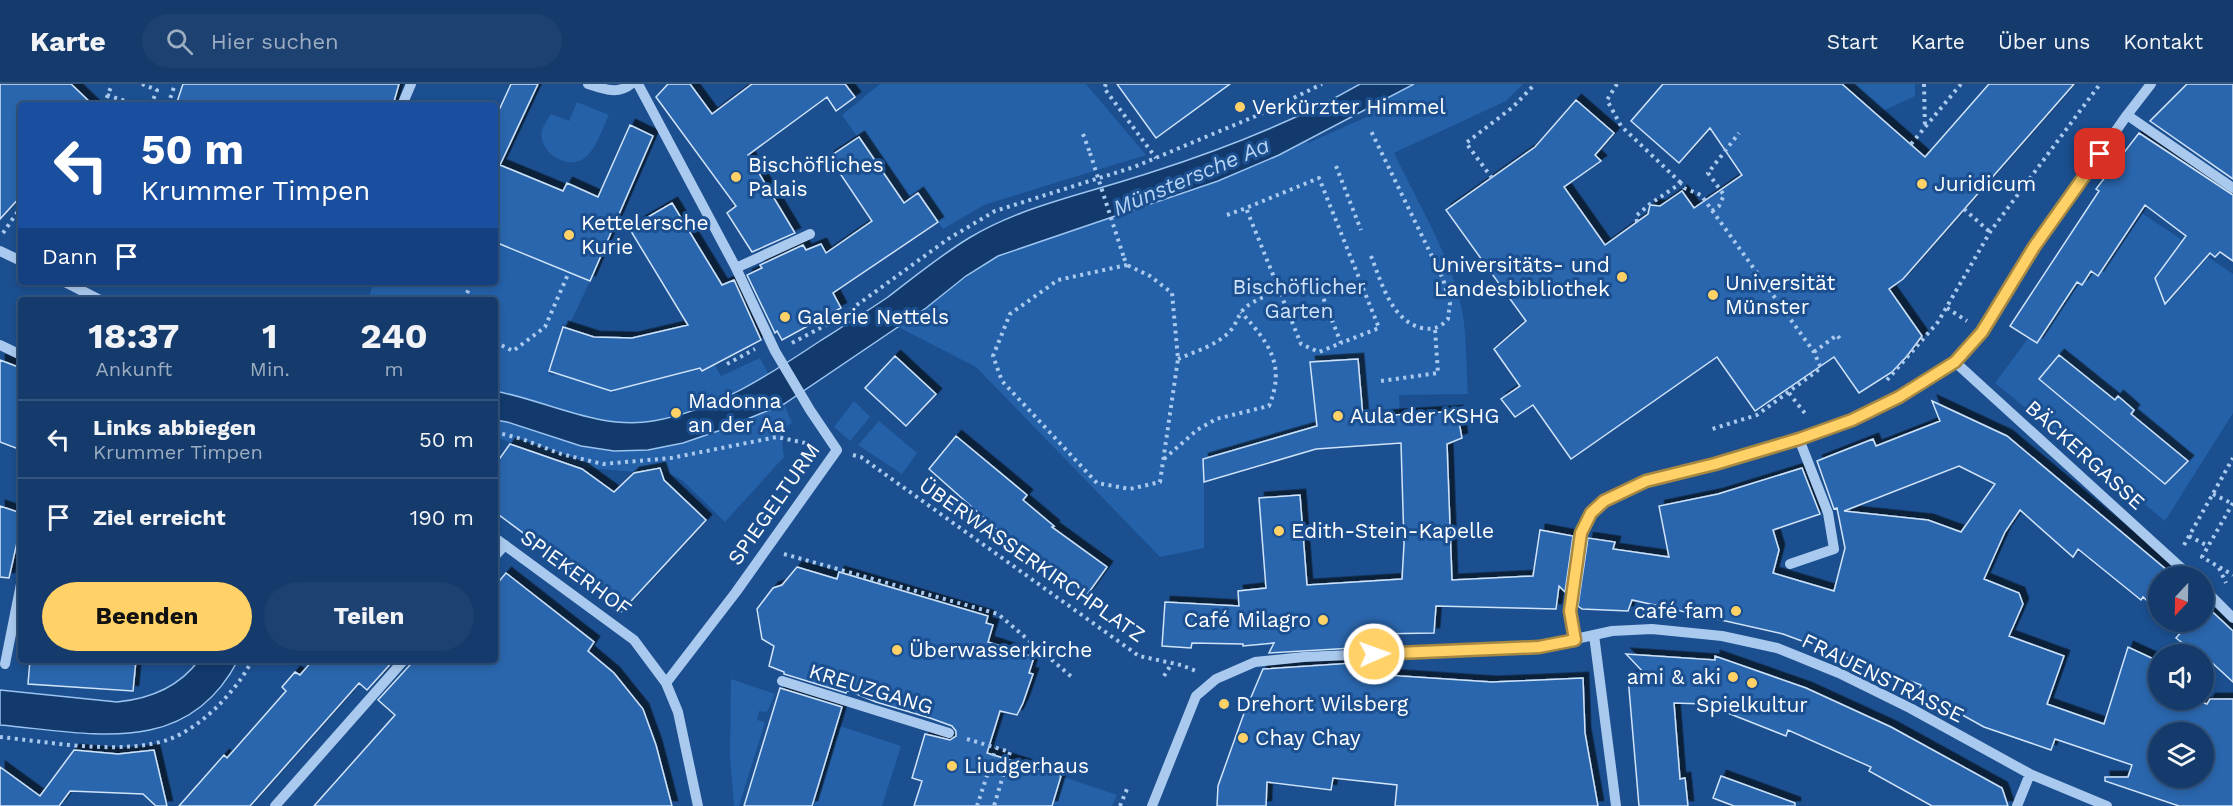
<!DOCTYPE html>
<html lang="de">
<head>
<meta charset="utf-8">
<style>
  :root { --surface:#143b6b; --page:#1d4271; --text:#f1f3f6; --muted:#9dadc1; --line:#33557e; --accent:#ffd166 }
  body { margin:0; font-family:"Work Sans",sans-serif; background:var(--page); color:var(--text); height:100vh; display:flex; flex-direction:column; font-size:22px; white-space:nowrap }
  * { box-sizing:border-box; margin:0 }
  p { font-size:20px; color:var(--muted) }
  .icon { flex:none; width:33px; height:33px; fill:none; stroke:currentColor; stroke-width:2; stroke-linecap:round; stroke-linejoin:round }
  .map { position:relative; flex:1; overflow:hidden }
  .sheet { position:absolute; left:18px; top:213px; width:480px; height:366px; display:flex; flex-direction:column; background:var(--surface); border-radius:6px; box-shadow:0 3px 9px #0003,0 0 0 2px var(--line) }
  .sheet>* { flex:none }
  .hud { position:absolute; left:18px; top:18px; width:480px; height:183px; border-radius:6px; box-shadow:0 3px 9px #0003,0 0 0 2px var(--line); background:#1a4fa0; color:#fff; overflow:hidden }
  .needle { width:39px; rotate:202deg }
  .tools { position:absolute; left:2148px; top:482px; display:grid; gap:12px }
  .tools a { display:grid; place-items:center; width:66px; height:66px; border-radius:50%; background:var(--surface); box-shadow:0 3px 9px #0003,0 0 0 2px var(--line); font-size:30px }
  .pin { position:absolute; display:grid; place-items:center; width:51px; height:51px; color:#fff; margin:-26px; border-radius:12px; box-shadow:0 3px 9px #0006 }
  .me { position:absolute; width:66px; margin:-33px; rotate:88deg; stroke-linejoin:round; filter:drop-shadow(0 0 4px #0008) }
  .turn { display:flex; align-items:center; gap:21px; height:126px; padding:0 24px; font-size:27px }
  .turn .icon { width:78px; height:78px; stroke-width:2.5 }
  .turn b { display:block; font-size:42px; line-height:51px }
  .then { display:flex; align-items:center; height:57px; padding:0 24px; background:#0003; gap:12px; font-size:22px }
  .eta { display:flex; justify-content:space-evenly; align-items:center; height:102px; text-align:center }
  .eta b { font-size:36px; font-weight:700; line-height:42px }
  .action { display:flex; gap:12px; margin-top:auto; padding:12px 24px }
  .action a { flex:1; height:69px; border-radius:36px; background:var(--accent); color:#111; font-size:24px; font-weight:700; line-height:69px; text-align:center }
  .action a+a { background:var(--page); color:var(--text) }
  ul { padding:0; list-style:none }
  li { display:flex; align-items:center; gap:18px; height:78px; padding:0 24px; border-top:2px solid var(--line) }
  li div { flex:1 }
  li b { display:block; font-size:22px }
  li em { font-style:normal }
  header { display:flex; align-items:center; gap:36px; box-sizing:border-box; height:84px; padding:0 30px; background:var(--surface); border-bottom:2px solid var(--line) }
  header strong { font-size:28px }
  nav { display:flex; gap:33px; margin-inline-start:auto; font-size:21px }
  .search { width:420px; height:54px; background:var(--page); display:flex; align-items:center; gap:15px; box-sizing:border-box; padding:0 21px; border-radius:33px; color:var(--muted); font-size:22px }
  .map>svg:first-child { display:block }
</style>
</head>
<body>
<header>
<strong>Karte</strong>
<div class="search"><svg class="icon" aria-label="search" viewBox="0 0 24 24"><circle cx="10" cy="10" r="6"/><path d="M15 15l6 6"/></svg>Hier suchen</div>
<nav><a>Start</a><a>Karte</a><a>Über uns</a><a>Kontakt</a></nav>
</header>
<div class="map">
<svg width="2233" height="722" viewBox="0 0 2233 722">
  <defs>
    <filter id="shadow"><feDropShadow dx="5.5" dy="-5.5" stdDeviation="0" flood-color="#0009"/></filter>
  </defs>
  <rect width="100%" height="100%" fill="#1b4f8f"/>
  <!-- green -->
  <path fill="#2461a8" d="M880 0H1086L1146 71 984 121 943 145 918 109 904 119 842 31Z
    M1414 0H1523L1506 17 1394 69C1416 115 1453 177 1462 226 1467 253 1466 282 1468 310L1399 311 1401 359 1318 365V352L1204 387V464L1160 473 976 283 898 243C932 220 963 194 998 172 1101 134 1208 108 1307 57L1308 59 1371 31 1368 25Z
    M1847 0H1915V12L1879 29Z
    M577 18 609 31C602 45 595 71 579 77 561 83 538 65 542 46 544 40 548 35 551 30L569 37Z
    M2128 120 2233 190V329L2165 437 1995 299Z
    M495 155 500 160 590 197 569 242 563 240 560 247 564 249 549 290 554 292 556 289 611 306 612 309 615 308V306L700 284 713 278 721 292 760 274 769 291C718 319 658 348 598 336 563 329 530 313 495 307V216H369L373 198H495Z
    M854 317 870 333 850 357 834 343Z
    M784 320 792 339C779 347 782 359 784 373L725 438 683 397 660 384 637 388 587 384 495 353V336L683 359 718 347Z
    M879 337 917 369 902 390 858 361Z
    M731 595 775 610 767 628 759 627 757 636 765 638 739 722H734L730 674Z
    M840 642 901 662 882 722H814Z
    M1061 692 1117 711 1112 722H1052Z"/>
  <!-- water -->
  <path fill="#123a6d" stroke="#9cc4f0" stroke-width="1.5" d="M1360 0H1414L1279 71 1218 97 998 172 966 192 926 224 784 320 718 347 683 359 648 366 614 367 581 362 507 338 495 336V307C548 317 598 346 653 337 716 326 769 291 820 257 842 243 866 228 888 213 914 193 941 171 969 154 1024 121 1089 109 1149 89 1221 66 1294 38 1360 0Z
    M199 576H238C187 675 91 649 0 641V606L117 618C149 615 179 603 199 576Z"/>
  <!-- building -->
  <path fill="#2a66ad" stroke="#cfe3fa" stroke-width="1.5" fill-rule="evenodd" filter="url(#shadow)" d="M0 0H71L93 21H21V112L0 135Z
    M183 0H399L393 21H176Z
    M511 0H538L500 81 563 107 567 99 598 113 630 41 653 52 590 197 495 158V35Z
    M668 0H690L712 30 752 0H845L855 13 836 27 827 13 748 71 795 149 752 168 727 129 736 122 656 13Z
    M1117 0H1230L1156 54Z
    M1663 0H1842L1925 73 1989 0H2074L1903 195 1889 205 1922 252 1907 272 1892 288 1859 309 1834 273 1755 327 1717 273 1571 375 1533 321 1515 333 1501 315 1520 302 1494 265 1526 237 1446 126 1535 63 1576 16 1614 49 1595 71 1601 77 1564 103 1605 161 1648 130 1650 121 1660 122 1682 107 1694 124 1742 91 1710 44 1679 79 1631 37Z
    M2187 0H2233V95L2150 37Z
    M2139 49 2233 111V177L2220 168 2215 173 2210 169 2165 220 2155 194 2186 152 2145 121 2098 192 2091 187 2082 201 2077 198 2037 259 2010 242 2099 107 2096 105Z
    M859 53 904 119 918 109 938 138 833 209 841 224 782 256 777 247 775 249 747 191 762 184 760 181 803 161 806 166 821 160 826 169 872 137 829 73Z
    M672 119 722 201 734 196 761 256 702 287 700 284 611 307 549 287 563 243 594 253 632 254 688 241 629 144Z
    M2059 271 2115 316 2118 312 2134 326 2131 330 2188 377 2165 400 2039 295Z
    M895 272 936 310 906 342 865 304Z
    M1358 275 1363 333 1457 327 1462 354 1447 360 1452 496 1533 492 1540 446 1573 452 1565 508 1559 502 1556 525 1436 522 1434 549 1372 550 1370 563 1269 569 1274 559 1243 562V560L1192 559 1191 564 1162 562 1165 518 1239 522 1238 507 1266 504 1259 414 1300 411 1307 501 1402 495 1404 460 1401 359 1316 365 1204 398 1203 375 1317 342 1310 278Z
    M0 276 21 284V366L0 358Z
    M1932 317 2007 352 2174 492H2158V527L2143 513 2141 516 2078 465 2073 473 2020 426 2005 448 1984 495 2019 509 2023 520 2009 552 2064 572 2047 620 2104 640 2128 563 2158 577V615H2193L2207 620 2210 615H2233V722H2179L2105 697V693H2128L2132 681 2055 655 2051 666 1984 643 1919 607 1921 601 1783 550 1632 516 1628 527 1582 525 1578 522 1588 454 1615 458 1613 465 1669 473 1659 422 1718 410 1802 384 1820 430 1773 446 1779 466 1773 489 1834 507 1845 464 1837 424 1834 425 1817 377 1873 355 1876 362 1940 337ZM1959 382 1995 400 1961 448 1928 436 1844 427ZM2158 648H2204V693H2158Z
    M956 352 1027 411 1023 416 1054 442 1052 443 1107 483 1087 511 1009 456 929 385Z
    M510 360 582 385 614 408 634 389 660 384 664 396 706 436 621 528 581 492 495 428V381Z
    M0 422 21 429V441L9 494 0 493Z
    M797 483 837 495 839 488 988 532 986 539 993 541 988 558 1034 573 1029 589 1033 590 1023 619 1017 631 1000 627 987 669 1061 692 1052 722H914L922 697 912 694 925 650 950 656 956 652V647L952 642 930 634 876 618 847 606 846 609 784 590V588L769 582 774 562 762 555 757 525 773 504 782 501Z
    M506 489 594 558 588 567 614 589 643 625 656 661 672 722H314L395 631 378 616 410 581 411 576H495V502Z
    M2204 520 2233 547V598L2196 564 2193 567 2176 554 2191 537H2204Z
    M1626 570 1715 576V572L1806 604 1891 643 2002 704 2008 722H1932L1869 687 1871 683 1788 646 1786 652 1705 620 1674 619 1680 695 1685 694 1688 722H1639L1628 593 1647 592Z
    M30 576H136L133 607 28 600Z
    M313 576H394L367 606 359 599 250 722H179L224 671 227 674 286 607 282 603 295 588 300 591Z
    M1368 578 1367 589 1401 592 1492 598 1583 594 1585 649 1598 722H1395L1397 701 1333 694 1331 706 1267 698 1266 722H1217L1218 702 1243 632 1263 585Z
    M780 604 842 623 812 722H744Z
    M74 666 118 670 154 666 167 722H156L143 710 70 707 59 722H0V683L40 712Z
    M1721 692 1795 719V722H1734L1713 714Z"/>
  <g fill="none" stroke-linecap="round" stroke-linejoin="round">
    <!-- path -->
    <path stroke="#a9c9ee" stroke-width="4" stroke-dasharray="3 4.5" stroke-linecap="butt" d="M142 0 157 6 151 21
      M1106 0 1104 4 1156 74
      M1617 0 1607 16 1621 42 1681 99
      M1924 0 1925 44
      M107 11 137 21
      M104 21 112 0
      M168 21 175 0
      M1083 50 1090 69
      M1911 60 1961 0
      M1336 82 1361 146
      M1492 94 1466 59 1513 23 1535 0
      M1964 125 1990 148
      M1712 127 1719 122 1724 111 1708 89 1739 49
      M1227 131 1246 124
      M1637 138 1636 132 1650 120 1681 99 1684 104 1701 111 1814 268 1821 284 1757 331 1709 346
      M3 149 21 123
      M1371 172C1381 197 1391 237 1422 244 1433 246 1440 244 1448 235L1450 219 1443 195 1371 47
      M1124 174 1127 181 1058 196 1010 230 993 272 1002 297 1097 399 1130 405 1160 398 1178 275 1172 209 1150 192 1127 181
      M464 216 472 198
      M1947 224 1967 237
      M495 258 513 267 545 243 569 188
      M792 259 839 234 948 155 995 127 1134 83 1263 29 1322 0
      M1814 268 1837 251 1840 255
      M1178 275C1196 267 1218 261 1231 246 1237 239 1239 228 1246 223 1261 211 1297 200 1315 193L1341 259 1319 268 1301 260 1246 124 1319 94 1379 244 1341 259
      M727 280 755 265
      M1887 296 1938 238 1990 148 2100 0
      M1381 297 1438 289 1435 245
      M1789 309 1807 332
      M495 348 522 355 561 370 603 380 671 374 777 353 810 360
      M853 371 861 373 1139 572 1181 581 1196 587
      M1164 375 1197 346 1216 335 1269 322C1286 281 1269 259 1241 228
      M2213 410 2233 420
      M2233 419 2202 473 2233 491
      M2189 452 2208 462
      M2184 461 2233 374
      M784 470 998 530 1073 594
      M2219 484 2226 499
      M1164 592 1172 579
      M0 653C50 658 122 672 170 655 188 648 206 634 219 621 232 607 244 593 252 576
      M967 655 1010 668 994 722
      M977 722 996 664
      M1120 722 1127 705 1125 704"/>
    <!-- minor -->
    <path stroke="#a9c9ee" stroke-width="10" d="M588 0C603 5 618 11 631 0
      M638 0 736 184 775 267 810 326 837 366 736 508 666 599
      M402 21 411 0
      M2127 31 2233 104
      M0 167 21 177
      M736 184 810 150
      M65 198 100 216
      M0 261 21 271
      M1955 278 2190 492
      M495 454 634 556 666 599 678 628 698 722
      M495 472 505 461
      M1790 480 1834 465 1828 429 1799 355
      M2204 505 2233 534
      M1594 551 1616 722
      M1575 557 1570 527 1581 449 1591 429 1604 417 1621 407 1646 397 1715 380 1799 355 1852 336 1899 313 1955 278 1982 248 2034 163 2127 31 2151 0
      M5 580 21 500
      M782 597 949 649
      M275 722 404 576
      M1152 722 1196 612 1216 595 1255 578 1304 573 1539 563 1612 547 1652 545 1722 552 1777 564 1839 589 1910 624 2030 690 2107 722
      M2017 722 2030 690"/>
    <!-- path-bridge -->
    <path stroke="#a9c9ee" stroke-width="4" stroke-dasharray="3 4.5" stroke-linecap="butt" d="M1090 69 1124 174"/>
  </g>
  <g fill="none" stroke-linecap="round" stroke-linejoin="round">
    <defs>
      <path id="route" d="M1374 570 1539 563 1575 556 1570 527 1581 449 1591 429 1604 417 1646 397 1715 380 1799 355 1852 336 1899 313 1955 278 1982 248 2034 163 2100 70"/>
    </defs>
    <!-- route casing -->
    <use href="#route" stroke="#a68842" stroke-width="15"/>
    <!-- route -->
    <use href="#route" stroke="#ffd166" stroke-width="10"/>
  </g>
  <!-- markers -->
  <g fill="#ffd166" stroke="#1b4f8f" stroke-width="2">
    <circle cx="1240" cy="23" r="6"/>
    <circle cx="736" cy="93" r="6"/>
    <circle cx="1922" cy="100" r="6"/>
    <circle cx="569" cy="151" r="6"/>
    <circle cx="1622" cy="193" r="6"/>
    <circle cx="1713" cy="211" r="6"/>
    <circle cx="785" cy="233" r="6"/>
    <circle cx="676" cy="329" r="6"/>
    <circle cx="1338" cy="332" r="6"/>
    <circle cx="1279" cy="447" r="6"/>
    <circle cx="1736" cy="527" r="6"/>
    <circle cx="1323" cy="536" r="6"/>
    <circle cx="897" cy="566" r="6"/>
    <circle cx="1733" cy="593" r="6"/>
    <circle cx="1752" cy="599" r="6"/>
    <circle cx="1224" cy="620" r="6"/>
    <circle cx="1243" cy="654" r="6"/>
    <circle cx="952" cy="682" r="6"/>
  </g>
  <g text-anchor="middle" stroke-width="6" stroke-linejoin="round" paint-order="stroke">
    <!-- poi labels -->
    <g font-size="21" fill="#fff" stroke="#1b4f8f" text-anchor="start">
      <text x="1252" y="30">Verkürzter Himmel</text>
      <text x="748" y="88">Bischöfliches<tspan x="748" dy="24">Palais</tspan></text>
      <text x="1934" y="107">Juridicum</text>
      <text x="581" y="146">Kettelersche<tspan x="581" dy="24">Kurie</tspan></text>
      <text x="1610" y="188" text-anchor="end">Universitäts- und<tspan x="1610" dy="24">Landesbibliothek</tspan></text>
      <text x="1725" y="206">Universität<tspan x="1725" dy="24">Münster</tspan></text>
      <text x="797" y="240">Galerie Nettels</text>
      <text x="688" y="324">Madonna<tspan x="688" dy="24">an der Aa</tspan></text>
      <text x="1350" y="339">Aula der KSHG</text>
      <text x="1291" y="454">Edith-Stein-Kapelle</text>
      <text x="1724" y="534" text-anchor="end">café fam</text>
      <text x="1311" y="543" text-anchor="end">Café Milagro</text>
      <text x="909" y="573">Überwasserkirche</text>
      <text x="1721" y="600" text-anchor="end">ami &amp; aki</text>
      <text x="1236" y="627">Drehort Wilsberg</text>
      <text x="1752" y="628" text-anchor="middle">Spielkultur</text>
      <text x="1255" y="661">Chay Chay</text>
      <text x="964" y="689">Liudgerhaus</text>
    </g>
    <!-- park labels -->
    <g font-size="21" fill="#cfe3fa" stroke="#1b4f8f">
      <text x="1299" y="210">Bischöflicher<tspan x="1299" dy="24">Garten</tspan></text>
    </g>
    <!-- street labels -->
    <g font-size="21" fill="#fff" stroke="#1b4f8f">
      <text transform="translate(2085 371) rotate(42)" y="7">BÄCKERGASSE</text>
      <text transform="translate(774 420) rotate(-55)" y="7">SPIEGELTURM</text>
      <text transform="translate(1032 476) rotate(35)" y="7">ÜBERWASSERKIRCHPLATZ</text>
      <text transform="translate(576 489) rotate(36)" y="7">SPIEKERHOF</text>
      <text transform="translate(1883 594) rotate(26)" y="7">FRAUENSTRASSE</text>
      <text transform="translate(871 605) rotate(17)" y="7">KREUZGANG</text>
    </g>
    <!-- water labels -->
    <g font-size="22" font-style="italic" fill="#b5d3f5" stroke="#1b4f8f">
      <text transform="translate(1191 92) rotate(-23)" y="8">Münstersche Aa</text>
    </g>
  </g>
</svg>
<div class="tools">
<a><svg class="needle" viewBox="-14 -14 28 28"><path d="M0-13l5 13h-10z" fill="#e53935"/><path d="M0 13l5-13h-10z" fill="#9dadc1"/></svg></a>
<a><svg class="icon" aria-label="sound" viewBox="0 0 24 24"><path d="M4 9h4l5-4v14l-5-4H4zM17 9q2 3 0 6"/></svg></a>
<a><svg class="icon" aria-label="layers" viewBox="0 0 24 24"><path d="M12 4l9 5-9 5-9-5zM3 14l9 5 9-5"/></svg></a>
</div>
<div class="pin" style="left:2100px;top:70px;background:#d93025"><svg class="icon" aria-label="arrive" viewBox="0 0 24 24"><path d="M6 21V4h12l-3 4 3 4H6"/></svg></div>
<svg class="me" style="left:1374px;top:570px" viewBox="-20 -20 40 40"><circle r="17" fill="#ffd166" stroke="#fff" stroke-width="3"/><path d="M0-11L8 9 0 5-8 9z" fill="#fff"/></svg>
<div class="hud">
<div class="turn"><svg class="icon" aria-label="left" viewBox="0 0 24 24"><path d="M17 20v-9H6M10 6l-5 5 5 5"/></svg><div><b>50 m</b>Krummer Timpen</div></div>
<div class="then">Dann<svg class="icon" aria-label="arrive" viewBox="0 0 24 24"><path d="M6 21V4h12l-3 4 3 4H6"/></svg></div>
</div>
<section class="sheet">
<div class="eta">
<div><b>18:37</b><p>Ankunft</p></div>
<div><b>1</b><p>Min.</p></div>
<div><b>240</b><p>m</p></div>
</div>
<ul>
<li><svg class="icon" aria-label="left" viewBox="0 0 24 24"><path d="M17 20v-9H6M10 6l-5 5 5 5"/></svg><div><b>Links abbiegen</b><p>Krummer Timpen</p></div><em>50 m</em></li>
<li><svg class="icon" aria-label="arrive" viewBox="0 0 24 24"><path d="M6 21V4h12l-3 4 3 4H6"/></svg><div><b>Ziel erreicht</b></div><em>190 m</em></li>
</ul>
<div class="action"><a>Beenden</a><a>Teilen</a></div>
</section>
</div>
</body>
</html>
